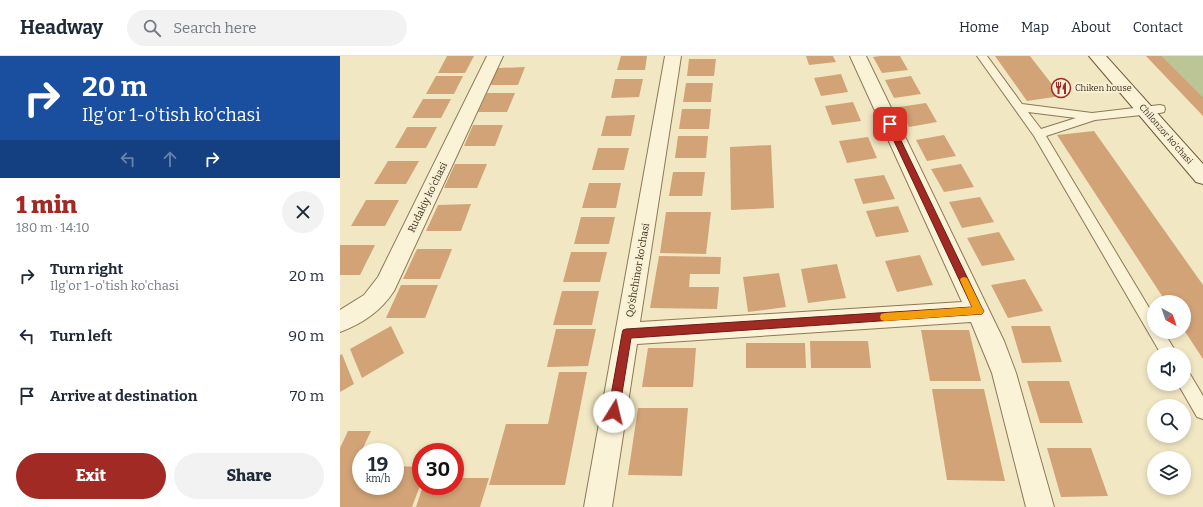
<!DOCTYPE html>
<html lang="en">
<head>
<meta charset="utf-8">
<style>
  :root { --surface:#fff; --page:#f2f2f3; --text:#1f2937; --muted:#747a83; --line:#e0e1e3; --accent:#a12b24 }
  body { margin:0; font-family:Bitter,serif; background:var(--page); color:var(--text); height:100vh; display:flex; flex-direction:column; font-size:15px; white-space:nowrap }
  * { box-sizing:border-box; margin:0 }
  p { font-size:13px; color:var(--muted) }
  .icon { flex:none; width:22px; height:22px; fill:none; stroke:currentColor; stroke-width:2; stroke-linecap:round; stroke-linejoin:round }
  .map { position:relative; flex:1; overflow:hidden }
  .side { display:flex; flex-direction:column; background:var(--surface); width:340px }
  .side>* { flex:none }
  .guide { background:#1a4fa0; color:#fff; overflow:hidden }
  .needle { width:26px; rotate:140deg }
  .tools { position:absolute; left:807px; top:239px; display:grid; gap:8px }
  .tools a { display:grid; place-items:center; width:44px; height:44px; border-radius:50%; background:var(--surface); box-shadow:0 2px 6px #0003; font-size:20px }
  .speed { position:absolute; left:12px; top:387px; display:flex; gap:8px; font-size:20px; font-weight:700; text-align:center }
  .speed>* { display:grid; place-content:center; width:52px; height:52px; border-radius:50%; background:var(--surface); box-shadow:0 2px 6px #0003; line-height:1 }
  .speed small { font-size:10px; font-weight:400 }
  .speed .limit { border:6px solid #d22; background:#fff; color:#111 }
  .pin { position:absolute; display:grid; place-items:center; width:34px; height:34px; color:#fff; margin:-17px; border-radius:8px; box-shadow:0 2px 6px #0006 }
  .me { position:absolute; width:44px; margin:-22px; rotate:9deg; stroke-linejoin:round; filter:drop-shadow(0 0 3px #0008) }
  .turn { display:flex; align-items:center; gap:14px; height:84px; padding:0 16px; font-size:18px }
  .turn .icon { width:52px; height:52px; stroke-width:2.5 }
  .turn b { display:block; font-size:28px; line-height:34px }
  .lanes { display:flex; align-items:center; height:38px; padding:0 16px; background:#0003; justify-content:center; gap:20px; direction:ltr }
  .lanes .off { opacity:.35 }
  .round { display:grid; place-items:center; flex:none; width:42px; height:42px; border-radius:21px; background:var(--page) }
  .headline { display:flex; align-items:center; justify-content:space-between; height:68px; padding:0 16px }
  h1 { font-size:24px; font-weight:800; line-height:30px; color:var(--accent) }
  .action { display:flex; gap:8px; margin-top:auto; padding:8px 16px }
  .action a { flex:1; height:46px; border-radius:24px; background:var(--accent); color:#fff; font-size:16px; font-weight:800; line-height:46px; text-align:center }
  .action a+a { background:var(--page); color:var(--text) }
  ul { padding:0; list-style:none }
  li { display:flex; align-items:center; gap:12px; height:60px; padding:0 16px }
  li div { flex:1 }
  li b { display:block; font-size:15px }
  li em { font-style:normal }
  header { display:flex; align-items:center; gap:24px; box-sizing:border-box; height:56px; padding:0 20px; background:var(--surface); border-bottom:1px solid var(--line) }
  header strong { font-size:19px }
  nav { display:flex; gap:22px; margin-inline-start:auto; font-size:14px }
  .search { width:280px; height:36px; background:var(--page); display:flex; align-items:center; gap:10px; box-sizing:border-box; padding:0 14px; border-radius:22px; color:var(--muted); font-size:15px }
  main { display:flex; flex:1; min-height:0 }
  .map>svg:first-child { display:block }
</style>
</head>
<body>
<header>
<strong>Headway</strong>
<div class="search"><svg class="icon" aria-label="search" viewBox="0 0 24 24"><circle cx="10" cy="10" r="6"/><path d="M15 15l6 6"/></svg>Search here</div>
<nav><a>Home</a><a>Map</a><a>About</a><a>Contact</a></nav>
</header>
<main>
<section class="side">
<div class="guide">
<div class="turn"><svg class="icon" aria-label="right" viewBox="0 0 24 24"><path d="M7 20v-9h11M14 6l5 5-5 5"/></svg><div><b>20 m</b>Ilg'or 1-o'tish ko'chasi</div></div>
<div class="lanes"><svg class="icon off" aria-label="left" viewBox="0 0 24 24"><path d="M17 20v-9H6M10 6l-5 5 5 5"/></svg><svg class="icon off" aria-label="ahead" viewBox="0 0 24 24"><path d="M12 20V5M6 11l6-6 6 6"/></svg><svg class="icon" aria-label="right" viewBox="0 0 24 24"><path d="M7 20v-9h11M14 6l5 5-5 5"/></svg></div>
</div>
<div class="headline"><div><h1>1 min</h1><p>180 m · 14:10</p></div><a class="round"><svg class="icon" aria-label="close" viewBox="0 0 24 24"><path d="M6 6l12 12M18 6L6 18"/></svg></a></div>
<ul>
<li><svg class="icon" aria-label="right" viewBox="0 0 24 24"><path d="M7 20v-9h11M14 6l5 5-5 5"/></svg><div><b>Turn right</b><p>Ilg'or 1-o'tish ko'chasi</p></div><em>20 m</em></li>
<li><svg class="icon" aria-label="left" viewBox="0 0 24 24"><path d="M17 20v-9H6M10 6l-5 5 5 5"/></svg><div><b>Turn left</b></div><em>90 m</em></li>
<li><svg class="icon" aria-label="arrive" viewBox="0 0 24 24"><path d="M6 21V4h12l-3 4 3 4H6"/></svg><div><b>Arrive at destination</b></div><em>70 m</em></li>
</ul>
<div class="action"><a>Exit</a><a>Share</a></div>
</section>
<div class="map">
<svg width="863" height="451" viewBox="0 0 863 451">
  <rect width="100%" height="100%" fill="#f1e7c3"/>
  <!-- cemetery -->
  <path fill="#bcc596" d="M822 0H863V41Z"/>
  <!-- building -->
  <path fill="#d2a377" d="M107 0H134L125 17H98Z
    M281 0H307L305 14H277Z
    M466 0H493L496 6 469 9Z
    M540 0H560L568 14 542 17 533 1Z
    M655 0H690L721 40 687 45Z
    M806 0H822L863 41V60Z
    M349 3H376L374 20H347Z
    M185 11 178 29H150L158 12Z
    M501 18 508 36 481 40 474 22Z
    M96 20H123L114 38H86Z
    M571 20 581 38 554 42 545 24Z
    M275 23H303L299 41 271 42Z
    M346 27H373L371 46H343Z
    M147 37H175L167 56H138Z
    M83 43H111L101 62H72Z
    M513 46 521 65 492 69 485 50Z
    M586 47 597 66 569 71 559 51Z
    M342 53H371L369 73H339Z
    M295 59 291 80H261L266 60Z
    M133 69H163L155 90H124Z
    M67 71H97L86 92H55Z
    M754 75 863 229V303L844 274V246H826L717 79Z
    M604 79 616 100 587 105 576 84Z
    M338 80H368L366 102H335Z
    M528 81 537 102 507 107 499 85Z
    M431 89 434 152 391 154 390 91Z
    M258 92H289L284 114H252Z
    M48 105H79L66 128H34Z
    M115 108H147L137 132H104Z
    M621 108 634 131 604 136 591 113Z
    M333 116H365L362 140H329Z
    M544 119 555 143 523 148 514 123Z
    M249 127H281L276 152H242Z
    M640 141 654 166 622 172 609 146Z
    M26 144H59L45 170H11Z
    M131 148 121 175H86L98 149Z
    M558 150 569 176 536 181 526 155Z
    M326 156H371L366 198 320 197Z
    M241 161H275L269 188H234Z
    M659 176 675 204 642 210 627 182Z
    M0 189H35L20 219H0Z
    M77 193H112L100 223H63Z
    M231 196H267L260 226H223Z
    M580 199 593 229 557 236 545 205Z
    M319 200 381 201 380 218H350L349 231H379L377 253 310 252Z
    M497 208 506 242 468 247 461 213Z
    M439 217 446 251 408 256 403 221Z
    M685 223 703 255 668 262 651 229Z
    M61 229H98L85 262H46Z
    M222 235H259L252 269H213Z
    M51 270 64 297 22 322 10 293Z
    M671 270H710L722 306 682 307Z
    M216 273H256L248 310 207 311Z
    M581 274H629L641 325H590Z
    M470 285H528L531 312H471Z
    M406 287H465L466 312H406Z
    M308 292H356L353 331H302Z
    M2 298 14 328 0 336V299Z
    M219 316H247L225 429H149L166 368H208Z
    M687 325H729L743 367H700Z
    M592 333H644L665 425 607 424Z
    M298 352H348L342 420 288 419Z
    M8 375H31L15 409H21V430H55V410L81 411V427L72 451H0V392Z
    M707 392H751L768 440 721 441Z
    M115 422H149L140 451H76L83 430H115Z"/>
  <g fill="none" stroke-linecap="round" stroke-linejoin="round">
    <defs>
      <path id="lane" d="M637 0H647L682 48 752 57 820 49 824 50 825 53 824 56 820 57 755 64 706 80 814 260V276H824L837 298H821L694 80ZM688 56 736 62 701 73Z
        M844 315 850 318 863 340V363L857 361 838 328H844Z"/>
      <path id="street" d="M147 0H163L54 235C41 255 22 268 0 276V254L24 239 38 221Z
        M325 0H341L300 266 622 246 510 0H526L664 285 676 317 714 451H686L652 317 631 266 297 288 272 451H244Z"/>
      <path id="secondary" d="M749 0H766L863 108V128L856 126Z"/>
    </defs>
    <!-- lane casing -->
    <use href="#lane" stroke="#8d7858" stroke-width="2"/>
    <!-- street casing -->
    <use href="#street" stroke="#8d7858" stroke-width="2"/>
    <!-- secondary casing -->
    <use href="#secondary" stroke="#6f593c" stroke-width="2"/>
    <!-- lane -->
    <use href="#lane" fill="#fbf3d7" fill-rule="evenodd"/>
    <!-- street -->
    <use href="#street" fill="#fbf3d7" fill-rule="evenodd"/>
    <!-- secondary -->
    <use href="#secondary" fill="#fbf3d7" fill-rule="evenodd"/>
  </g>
  <!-- route -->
  <path fill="#a12b24" stroke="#691c17" d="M550 65 553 68 642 252 644 255 642 258 291 282 279 356 277 360 274 362 270 360 268 356 282 278 283 274 286 273 632 251 546 68Z"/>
  <!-- slow -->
  <path fill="#f59e0b" d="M624 221 627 222 642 252 644 255 642 258 545 265 541 264 540 261 541 258 545 257 632 251 620 224 621 222Z"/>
  <!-- icons -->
  <defs>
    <symbol id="restaurant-ring" viewBox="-11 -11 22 22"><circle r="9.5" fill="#f8f0d4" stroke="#a12b24" stroke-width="1.5"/><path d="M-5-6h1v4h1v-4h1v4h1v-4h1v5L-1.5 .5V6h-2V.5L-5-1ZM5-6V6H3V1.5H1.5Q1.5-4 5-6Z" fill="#a12b24"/></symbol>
  </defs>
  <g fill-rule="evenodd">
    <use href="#restaurant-ring" x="710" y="21" width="22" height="22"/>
  </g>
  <g text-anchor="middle" stroke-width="4" stroke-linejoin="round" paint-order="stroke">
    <!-- far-poi labels -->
    <g font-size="9" fill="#3c2e1d" stroke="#f8f0d4" text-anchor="start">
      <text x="735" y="35">Chiken house</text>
    </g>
    <!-- far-street labels -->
    <g font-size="9" fill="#3c2e1d" stroke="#f8f0d4">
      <text transform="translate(826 78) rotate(49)" y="3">Chilonzor ko'chasi</text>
    </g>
    <!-- street labels -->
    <g font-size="10" fill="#3c2e1d" stroke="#f8f0d4">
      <text transform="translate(87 141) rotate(-64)" y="4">Rudakiy ko'chasi</text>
      <text transform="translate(297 214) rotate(-80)" y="4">Qo'shchinor ko'chasi</text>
    </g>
  </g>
</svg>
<div class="tools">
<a><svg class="needle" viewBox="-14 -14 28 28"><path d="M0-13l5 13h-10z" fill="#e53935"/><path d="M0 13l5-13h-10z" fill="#747a83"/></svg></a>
<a><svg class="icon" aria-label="sound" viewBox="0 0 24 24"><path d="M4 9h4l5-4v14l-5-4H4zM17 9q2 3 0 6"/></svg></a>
<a><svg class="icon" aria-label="search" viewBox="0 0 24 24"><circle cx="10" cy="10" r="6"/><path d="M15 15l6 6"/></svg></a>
<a><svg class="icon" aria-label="layers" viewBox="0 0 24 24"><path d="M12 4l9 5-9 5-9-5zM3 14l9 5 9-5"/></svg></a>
</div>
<div class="speed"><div>19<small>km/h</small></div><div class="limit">30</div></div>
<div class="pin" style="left:550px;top:68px;background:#d93025"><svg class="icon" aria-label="arrive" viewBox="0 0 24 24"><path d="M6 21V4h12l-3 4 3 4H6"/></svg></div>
<svg class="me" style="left:274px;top:356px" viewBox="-20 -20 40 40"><circle r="19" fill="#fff"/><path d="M0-13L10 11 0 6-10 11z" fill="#a12b24"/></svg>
</div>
</main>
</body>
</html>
